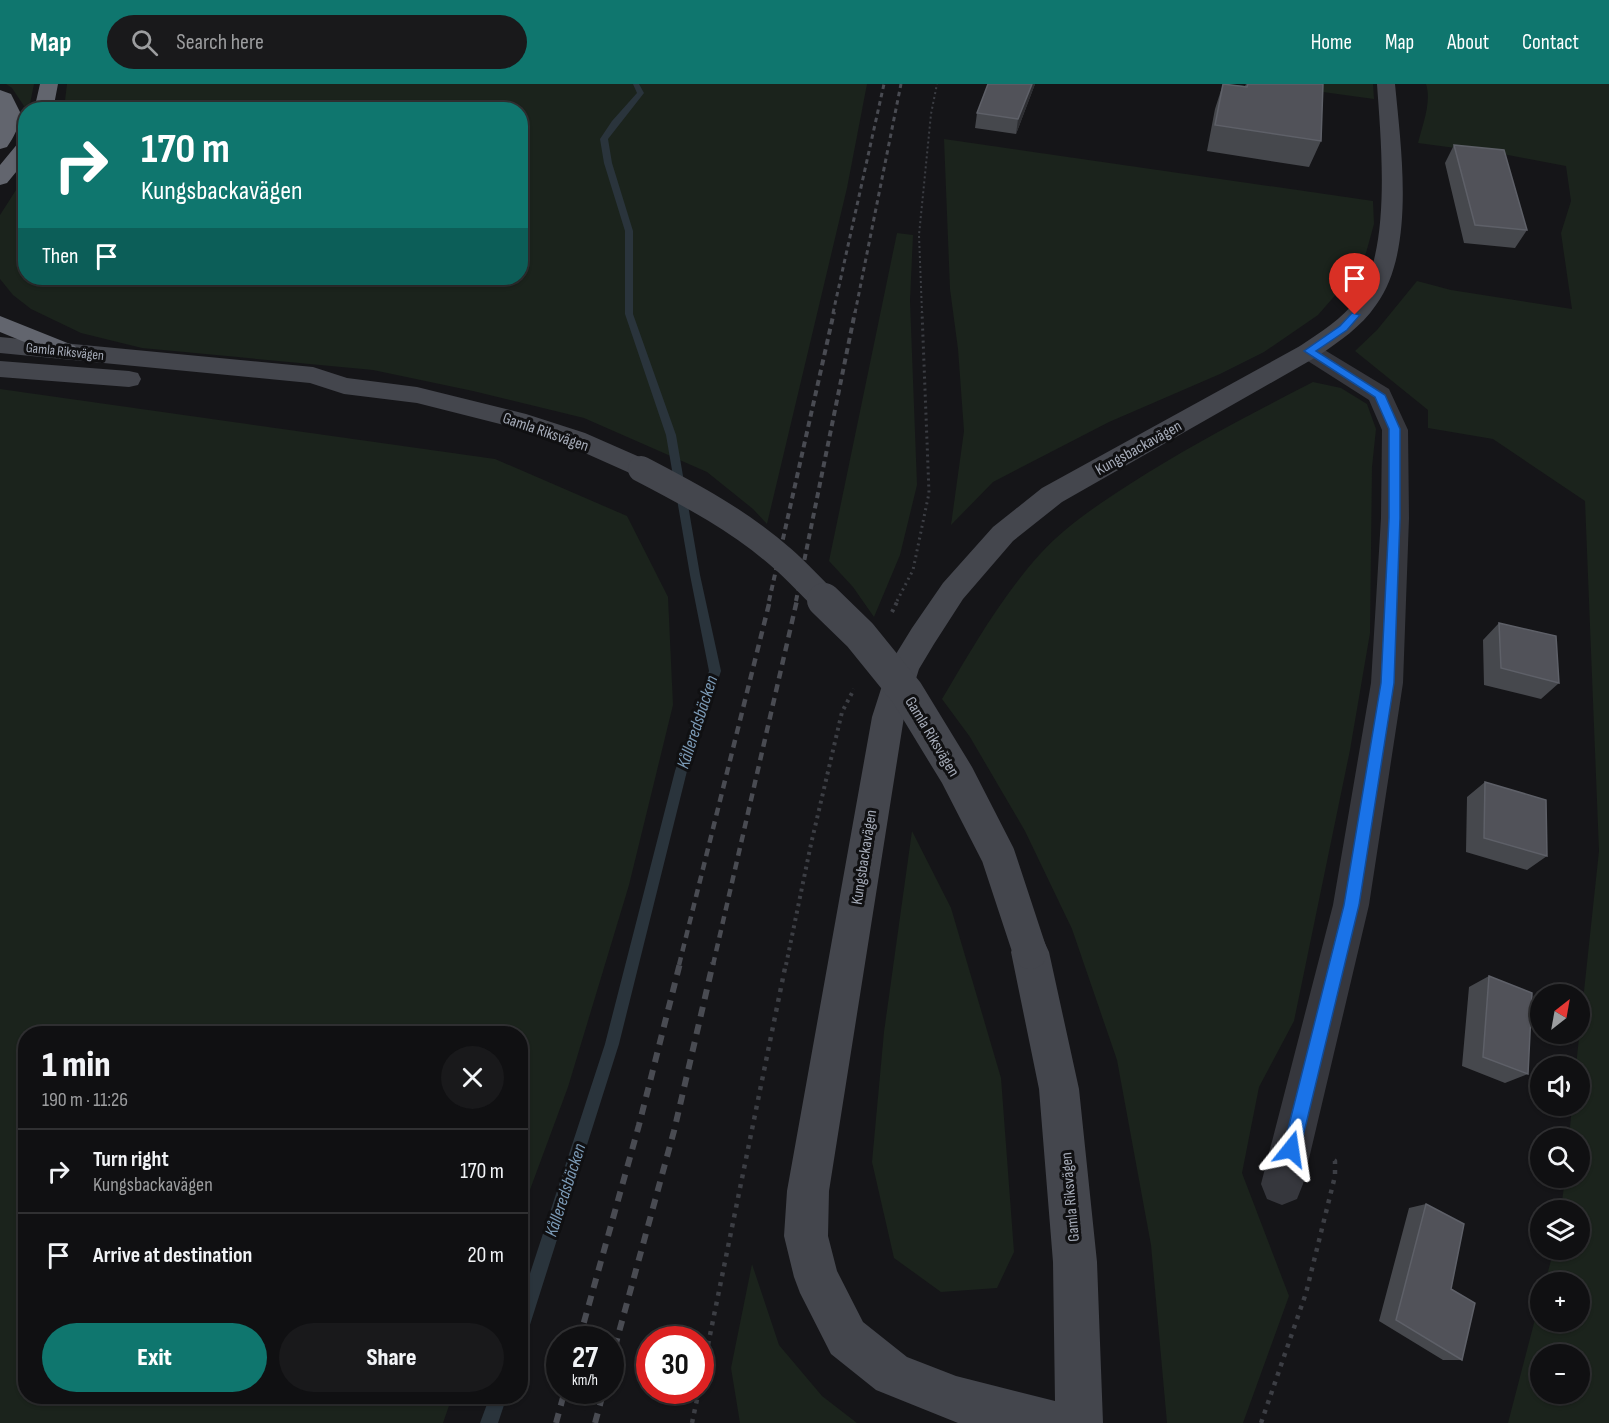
<!DOCTYPE html>
<html lang="en">
<head>
<meta charset="utf-8">
<style>
  :root { --surface:#101012; --page:#19191b; --text:#f1f3f6; --muted:#9c9d9f; --line:#303032; --accent:#0f766e }
  body { margin:0; font-family:"Sofia Sans Condensed",sans-serif; background:var(--page); color:var(--text); height:100vh; display:flex; flex-direction:column; font-size:22px; white-space:nowrap }
  * { box-sizing:border-box; margin:0 }
  p { font-size:20px; color:var(--muted) }
  .icon { flex:none; width:33px; height:33px; fill:none; stroke:currentColor; stroke-width:2; stroke-linecap:round; stroke-linejoin:round }
  .map { position:relative; flex:1; overflow:hidden }
  .sheet { position:absolute; left:18px; top:942px; width:510px; height:378px; display:flex; flex-direction:column; background:var(--surface); border-radius:24px; box-shadow:0 2px 4px #0004,0 0 0 2px var(--line) }
  .sheet>* { flex:none }
  .hud { position:absolute; left:18px; top:18px; width:510px; height:183px; border-radius:24px; box-shadow:0 2px 4px #0004,0 0 0 2px var(--line); background:#0f766e; color:#fff; overflow:hidden }
  .needle { width:39px; rotate:31deg }
  .buttons { position:absolute; left:1530px; top:900px; display:grid; gap:12px }
  .buttons a { display:grid; place-items:center; width:60px; height:60px; border-radius:50%; background:var(--surface); box-shadow:0 2px 4px #0004,0 0 0 2px var(--line); font-size:30px }
  .speed { position:absolute; left:546px; top:1242px; display:flex; gap:12px; font-size:30px; font-weight:700; text-align:center }
  .speed>* { display:grid; place-content:center; width:78px; height:78px; border-radius:50%; background:var(--surface); box-shadow:0 2px 4px #0004,0 0 0 2px var(--line); line-height:1 }
  .speed small { font-size:15px; font-weight:400 }
  .speed .limit { border:9px solid #d22; background:#fff; color:#111 }
  .pin { position:absolute; display:grid; place-items:center; width:51px; height:51px; color:#fff; margin:-62px -26px; border-radius:50% 50% 50% 0; rotate:-45deg; box-shadow:0 0 6px #0007 }
  .pin .icon { rotate:45deg }
  .me { position:absolute; width:66px; margin:-33px; rotate:15deg; stroke-linejoin:round; filter:drop-shadow(0 0 4px #0008) }
  .turn { display:flex; align-items:center; gap:21px; height:126px; padding:0 24px; font-size:27px }
  .turn .icon { width:78px; height:78px; stroke-width:2.5 }
  .turn b { display:block; font-size:42px; line-height:51px }
  .then { display:flex; align-items:center; height:57px; padding:0 24px; background:#0003; gap:12px; font-size:22px }
  .round { display:grid; place-items:center; flex:none; width:63px; height:63px; border-radius:32px; background:var(--page) }
  .summary { display:flex; align-items:center; justify-content:space-between; height:102px; padding:0 24px }
  h1 { font-size:36px; font-weight:800; line-height:45px }
  .cta { display:flex; gap:12px; margin-top:auto; padding:12px 24px }
  .cta a { flex:1; height:69px; border-radius:36px; background:var(--accent); color:#fff; font-size:24px; font-weight:800; line-height:69px; text-align:center }
  .cta a+a { background:var(--page); color:var(--text) }
  ul { padding:0; list-style:none }
  li { display:flex; align-items:center; gap:18px; height:84px; padding:0 24px; border-top:2px solid var(--line) }
  li div { flex:1 }
  li b { display:block; font-size:22px }
  li em { font-style:normal }
  header { display:flex; align-items:center; gap:36px; box-sizing:border-box; height:84px; padding:0 30px; background:var(--accent); color:#fff }
  header strong { font-size:28px }
  nav { display:flex; gap:33px; margin-inline-start:auto; font-size:21px }
  .search { width:420px; height:54px; background:var(--page); display:flex; align-items:center; gap:15px; box-sizing:border-box; padding:0 21px; border-radius:33px; color:var(--muted); font-size:22px }
  .map>svg:first-child { display:block }
</style>
</head>
<body>
<header>
<strong>Map</strong>
<div class="search"><svg class="icon" aria-label="search" viewBox="0 0 24 24"><circle cx="10" cy="10" r="6"/><path d="M15 15l6 6"/></svg>Search here</div>
<nav><a>Home</a><a>Map</a><a>About</a><a>Contact</a></nav>
</header>
<div class="map">
<svg width="1609" height="1339" viewBox="0 0 1609 1339">
  <rect width="100%" height="100%" fill="#151518"/>
  <!-- green -->
  <path fill="#1b231c" fill-rule="evenodd" d="M6 0H34L29 25H26L12 4Z
    M67 0H867L847 104 767 440 753 425 707 388 584 334 473 307 373 286 142 264 81 249 31 225 13 211 0 195V131L25 92 26 194H520V26L64 25Z
    M1265 0H1373L1374 15Z
    M1426 0H1609V1339H1508L1540 1216V1238H1580V1198H1545L1554 1166H1580V1126H1561L1565 1094H1580V1054H1569L1572 1022H1580V982H1576L1599 767 1585 417 1493 355 1428 344V326L1355 267 1377 246 1417 197 1451 206 1572 225 1561 149 1571 117 1566 82 1508 71 1418 59C1422 42 1432 18 1426 0ZM1540 1270H1580V1310H1540Z
    M944 55 1373 117 1374 140 1366 169 1345 200 1318 231 1264 268 1220 290 1109 338 993 398 951 441 964 347 958 265 950 205Z
    M897 149 913 151 910 217 917 401 900 471 874 533 853 503 829 477Z
    M1313 298 1341 304 1367 320 1376 345 1372 383 1370 549 1350 666 1294 937 1259 1003 1242 1089 1289 1212 1243 1339H1167L1151 1161 1117 976 1072 845 1025 747 970 653 942 615C972 565 1001 513 1041 469 1067 441 1099 420 1130 400 1189 362 1251 330 1313 298Z
    M0 305 495 375 627 432 668 513 673 621 629 801 568 1003 521 1130 520 950H26V1312L452 1313 443 1339H0Z
    M912 747 951 824 1001 994 1014 1168 997 1204 941 1208 894 1174 872 1078 884 948Z
    M752 1180 779 1261 822 1312 857 1339H740L731 1284Z"/>
  <g fill="none" stroke-linecap="round" stroke-linejoin="round">
    <!-- stream -->
    <path fill="#2a343c" fill-rule="evenodd" d="M633 0H639L644 9 608 55 612 79 633 147V230L676 351 700 491 721 587 687 687 619 960 528 1247 526 1253 520 1255V1220L605 960 675 687 709 587 690 491 666 351 625 230V147L604 79 600 55 612 37 637 9Z
      M490 1312H507L498 1339H480Z"/>
    <!-- path-far3 -->
    <path stroke="#3c3e44" stroke-width="2" stroke-dasharray="2 3" stroke-linecap="butt" d="M922 229 919 151 931 30 937 0"/>
    <!-- path-far2 -->
    <path stroke="#3c3e44" stroke-width="3" stroke-dasharray="2 4" stroke-linecap="butt" d="M897 517 913 486 929 409 922 228"/>
    <!-- path-far1 -->
    <path stroke="#3c3e44" stroke-width="4" stroke-dasharray="3 4.5" stroke-linecap="butt" d="M892 528 898 516
      M786 881 811 760 842 628 854 605"/>
    <!-- path -->
    <path stroke="#3c3e44" stroke-width="4.5" stroke-dasharray="4 6" stroke-linecap="butt" d="M700 1300 786 879
      M692 1339 699 1306
      M1261 1339 1306 1209 1335 1092V1077L1330 1074"/>
    <!-- street -->
    <path fill="#36373d" fill-rule="evenodd" d="M1309 259 1318 262 1389 305 1408 346 1409 434 1403 599 1369 821 1303 1100 1297 1115 1282 1121 1267 1115 1261 1100 1333 821 1371 599 1381 434 1382 346 1369 316 1300 272 1297 267 1300 262Z"/>
    <!-- secondary -->
    <path fill="#44464d" fill-rule="evenodd" d="M1377 0H1395C1401 64 1416 167 1376 221 1361 243 1340 257 1318 272L1062 418 1013 457 963 515 934 560 919 585 904 633 829 1107 828 1152 837 1187 863 1238 907 1273 956 1292 1055 1317 1053 1178 1039 1005 1011 868 1017 855 1030 850 1043 855 1049 868 1079 1005 1097 1178 1103 1339H958L876 1306 831 1270 800 1209 794 1193 784 1152 787 1107 872 633 888 583 912 544 943 499 993 443 1042 404 1300 262C1321 248 1342 235 1357 215 1392 167 1381 59 1377 0Z
      M0 253 313 283 347 294 417 303 526 330 585 349 651 378 654 385 651 392 641 394 567 361 508 342 417 319 344 310 310 299 0 269Z
      M0 277 129 287 138 289 141 295 138 301 129 303 0 293Z"/>
    <!-- highway -->
    <path fill="#62656e" fill-rule="evenodd" d="M40 0H58L53 26H34Z
      M0 6 11 10 22 32C18 44 14 53 7 63L0 65C0 45 0 26 0 6Z
      M26 56V76L7 99 0 101V81L19 58Z
      M0 232 75 262 78 267 75 272 66 275 0 248Z"/>
    <!-- rail-far3 -->
    <path stroke="#494b52" stroke-width="3" stroke-dasharray="4.5 4" stroke-linecap="butt" d="M833 229 884 0
      M855 229 901 0"/>
    <!-- rail-far2 -->
    <path stroke="#494b52" stroke-width="4" stroke-dasharray="6 4.5" stroke-linecap="butt" d="M769 517 834 228
      M796 517 855 228"/>
    <!-- rail-far1 -->
    <path stroke="#494b52" stroke-width="4.5" stroke-dasharray="8 6" stroke-linecap="butt" d="M679 881 770 516
      M713 881 797 516"/>
    <!-- rail -->
    <path stroke="#494b52" stroke-width="6" stroke-dasharray="10 8" stroke-linecap="butt" d="M579 1256 639 1041 680 879
      M610 1281 674 1047 713 879
      M556 1339 565 1306
      M595 1339 604 1306"/>
    <!-- secondary-bridge-far1 -->
    <path stroke="#44464d" stroke-width="26" d="M641 385C691 411 740 437 783 475 798 488 811 503 826 517"/>
    <!-- secondary-bridge -->
    <path stroke="#44464d" stroke-width="34" d="M824 516 860 551 907 609 957 691 998 771 1030 868"/>
  </g>
  <!-- wall -->
  <path fill="#46484d" d="M1035 0 1016 50 975 44 977 29Z
    M1223 0 1245 2 1246 0H1323L1321 57 1309 83 1207 67 1215 25Z
    M1454 61 1527 146 1515 164 1464 159 1445 79Z
    M1499 539 1559 599 1541 615 1484 601 1483 556Z
    M1485 698 1547 772 1527 786 1466 768 1467 713Z
    M1489 892 1528 990 1505 999 1462 982 1469 903Z
    M1426 1120 1451 1205 1462 1276H1443L1379 1237 1409 1124Z"/>
  <!-- shaded-wall -->
  <path fill="#2e2f33" d="M1032 0H1035L1016 50 1018 35Z"/>
  <!-- building -->
  <path fill="#515259" stroke="#5e6068" stroke-width="1.5" d="M988 0H1032L1018 35 977 29Z
    M1223 0 1247 3 1248 0H1323L1321 57 1215 41Z
    M1454 61 1504 66 1527 146 1475 141Z
    M1499 539 1556 552 1559 599 1501 584Z
    M1485 698 1546 716 1547 772 1484 754Z
    M1489 892 1532 909 1528 990 1483 973Z
    M1426 1120 1464 1140 1451 1205 1475 1219 1462 1276 1396 1236Z"/>
  <!-- route -->
  <path fill="#1a73e8" stroke="#114b97" stroke-width="1.5" d="M1352 229 1360 231 1347 246 1316 267 1385 311 1400 345V434L1394 599 1359 821 1300 1065 1297 1072 1291 1074 1285 1072 1283 1065 1344 821 1381 599 1389 434V345L1375 313 1304 267 1340 242Z"/>
  <g text-anchor="middle" stroke-width="6" stroke-linejoin="round" paint-order="stroke">
    <!-- far-street labels -->
    <g font-size="14" fill="#a6acb9" stroke="#101012">
      <text transform="translate(65 267) rotate(6)" y="5">Gamla Riksvägen</text>
    </g>
    <!-- street labels -->
    <g font-size="16" fill="#a6acb9" stroke="#101012">
      <text transform="translate(546 347) rotate(19)" y="6">Gamla Riksvägen</text>
      <text transform="translate(1138 363) rotate(-29)" y="6">Kungsbackavägen</text>
      <text transform="translate(933 652) rotate(59)" y="6">Gamla Riksvägen</text>
      <text transform="translate(863 773) rotate(-81)" y="6">Kungsbackavägen</text>
      <text transform="translate(1069 1113) rotate(-95)" y="6">Gamla Riksvägen</text>
    </g>
    <!-- water labels -->
    <g font-size="18" font-style="italic" fill="#7b9ab6" stroke="#101012">
      <text transform="translate(697 638) rotate(-72)" y="6">Kålleredsbäcken</text>
      <text transform="translate(565 1106) rotate(-72)" y="6">Kålleredsbäcken</text>
    </g>
  </g>
</svg>
<div class="buttons">
<a><svg class="needle" viewBox="-14 -14 28 28"><path d="M0-13l5 13h-10z" fill="#e53935"/><path d="M0 13l5-13h-10z" fill="#9c9d9f"/></svg></a>
<a><svg class="icon" aria-label="sound" viewBox="0 0 24 24"><path d="M4 9h4l5-4v14l-5-4H4zM17 9q2 3 0 6"/></svg></a>
<a><svg class="icon" aria-label="search" viewBox="0 0 24 24"><circle cx="10" cy="10" r="6"/><path d="M15 15l6 6"/></svg></a>
<a><svg class="icon" aria-label="layers" viewBox="0 0 24 24"><path d="M12 4l9 5-9 5-9-5zM3 14l9 5 9-5"/></svg></a>
<a>+</a>
<a>−</a>
</div>
<div class="speed"><div>27<small>km/h</small></div><div class="limit">30</div></div>
<div class="pin" style="left:1355px;top:231px;background:#d93025"><svg class="icon" aria-label="arrive" viewBox="0 0 24 24"><path d="M6 21V4h12l-3 4 3 4H6"/></svg></div>
<svg class="me" style="left:1291px;top:1065px" viewBox="-20 -20 40 40"><path d="M0-17L14 15 0 8-14 15z" fill="#1a73e8" stroke="#fff" stroke-width="4"/></svg>
<div class="hud">
<div class="turn"><svg class="icon" aria-label="right" viewBox="0 0 24 24"><path d="M7 20v-9h11M14 6l5 5-5 5"/></svg><div><b>170 m</b>Kungsbackavägen</div></div>
<div class="then">Then<svg class="icon" aria-label="arrive" viewBox="0 0 24 24"><path d="M6 21V4h12l-3 4 3 4H6"/></svg></div>
</div>
<section class="sheet">
<div class="summary"><div><h1>1 min</h1><p>190 m · 11:26</p></div><a class="round"><svg class="icon" aria-label="close" viewBox="0 0 24 24"><path d="M6 6l12 12M18 6L6 18"/></svg></a></div>
<ul>
<li><svg class="icon" aria-label="right" viewBox="0 0 24 24"><path d="M7 20v-9h11M14 6l5 5-5 5"/></svg><div><b>Turn right</b><p>Kungsbackavägen</p></div><em>170 m</em></li>
<li><svg class="icon" aria-label="arrive" viewBox="0 0 24 24"><path d="M6 21V4h12l-3 4 3 4H6"/></svg><div><b>Arrive at destination</b></div><em>20 m</em></li>
</ul>
<div class="cta"><a>Exit</a><a>Share</a></div>
</section>
</div>
</body>
</html>
